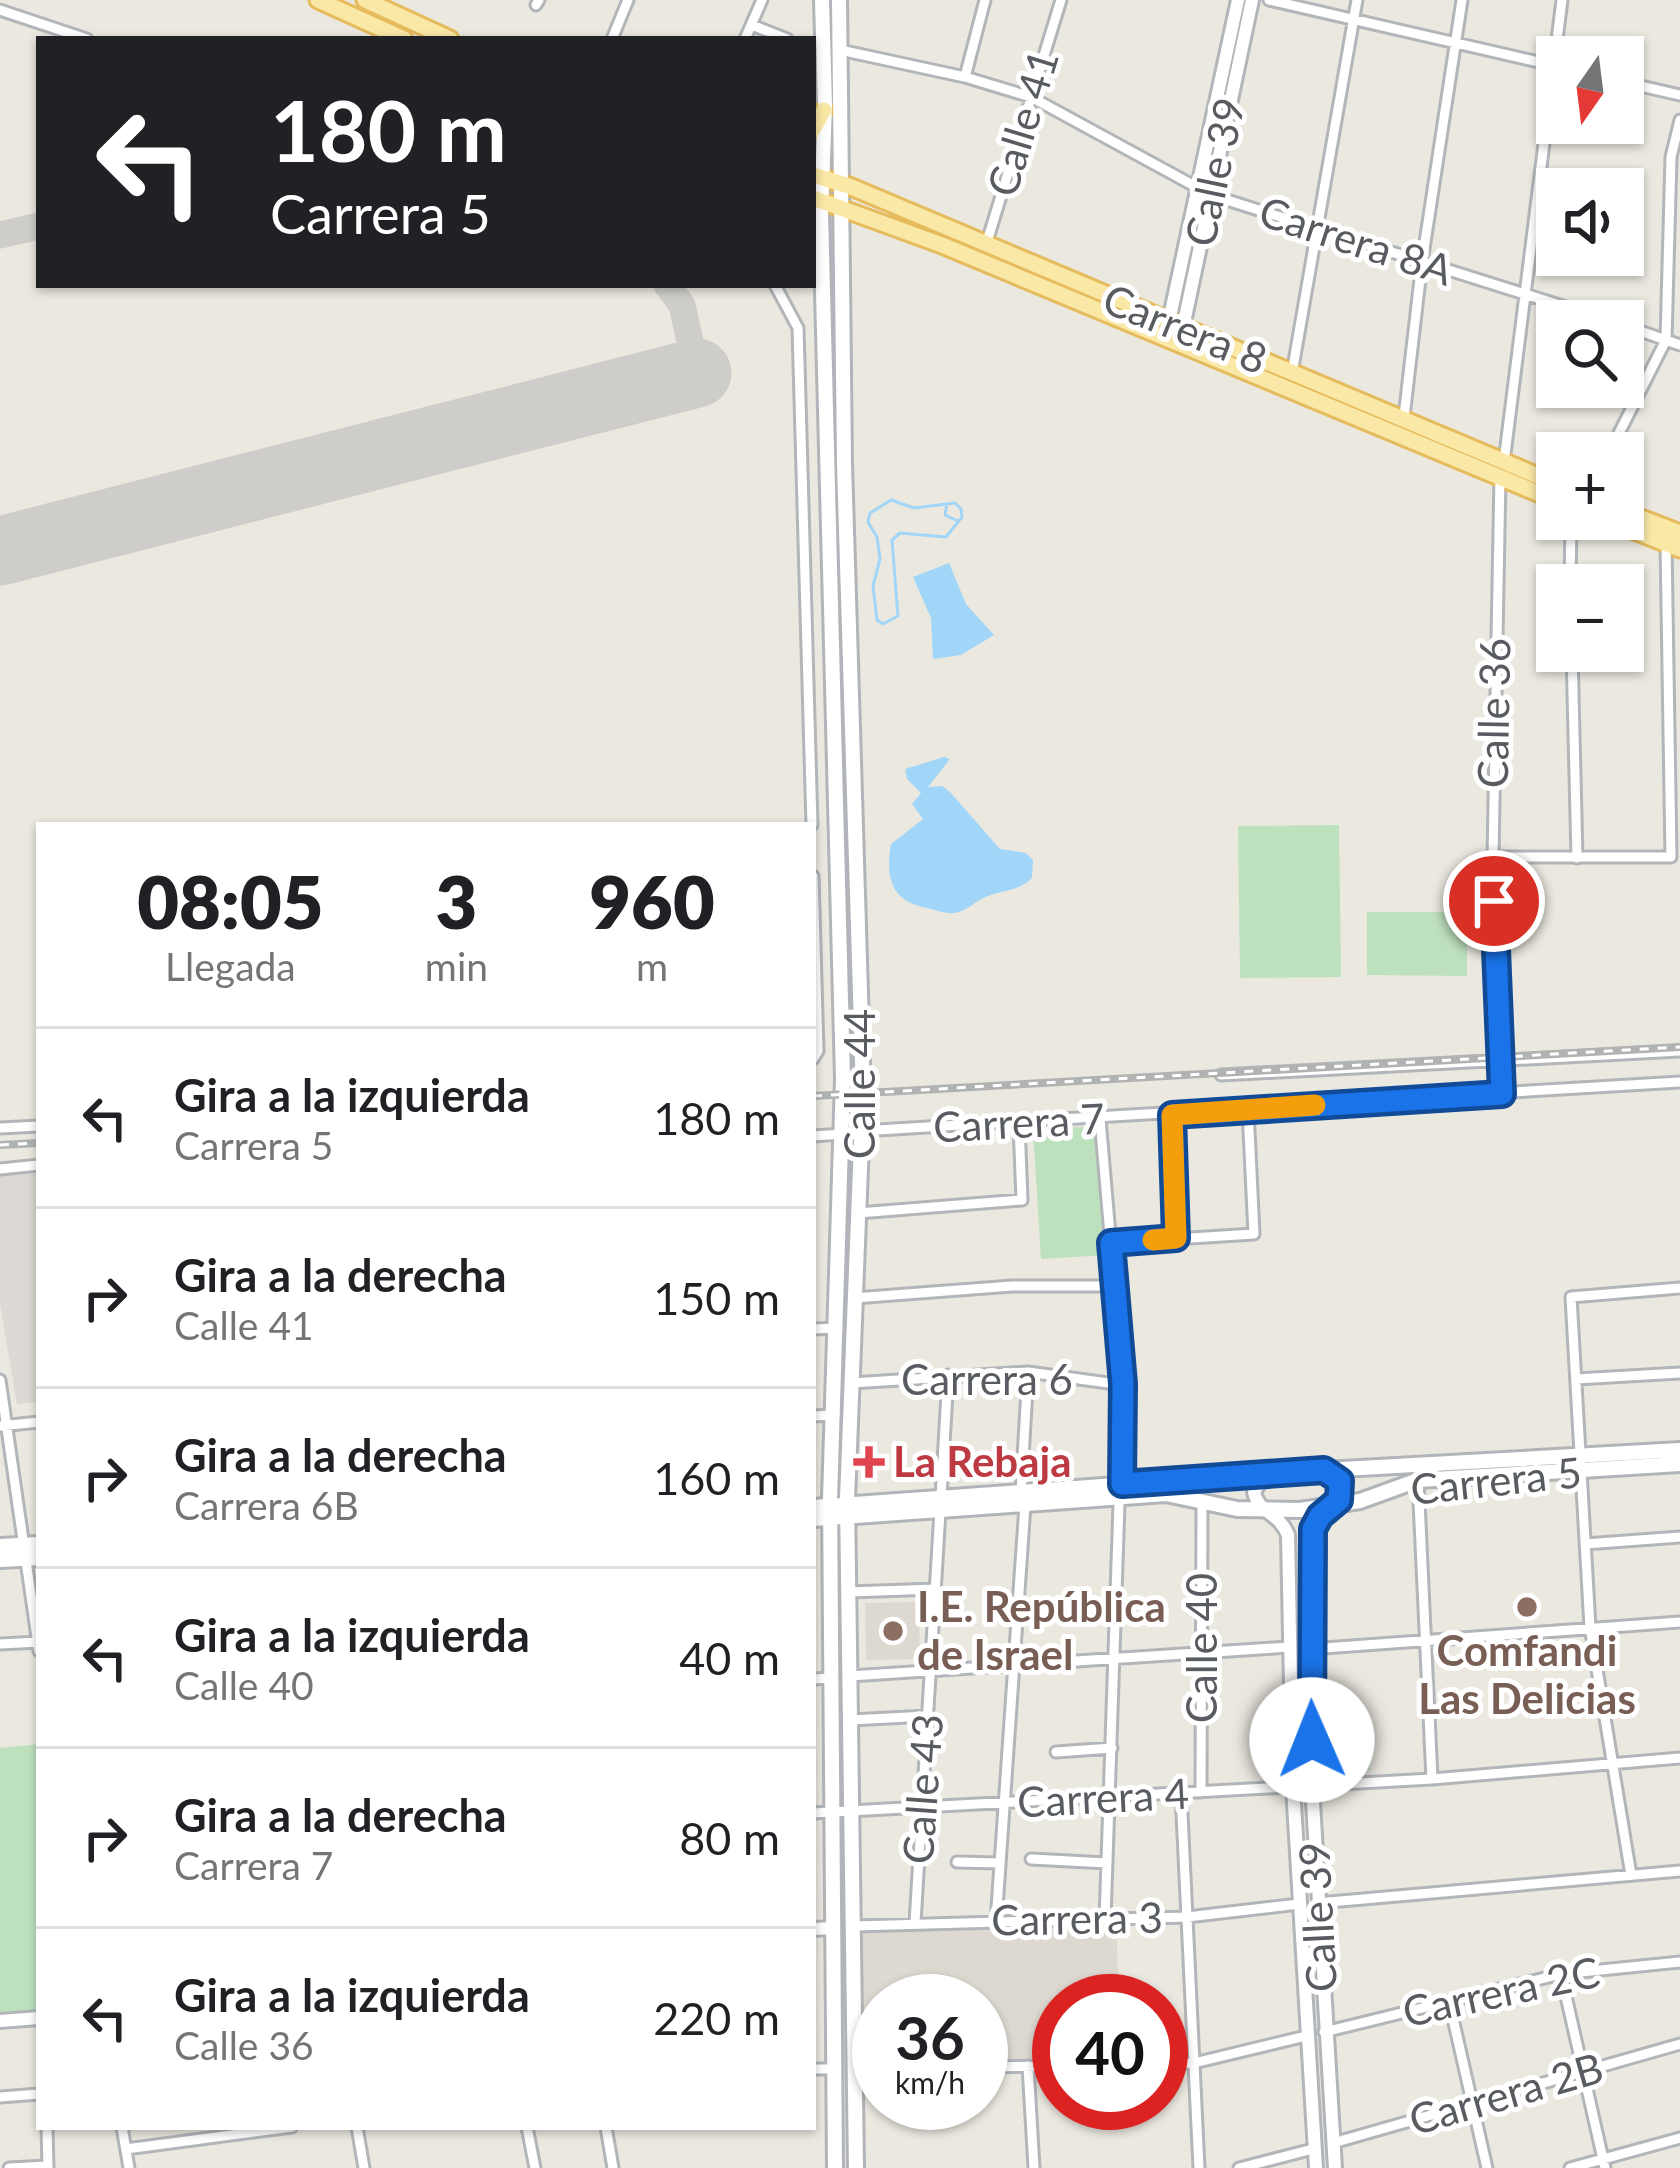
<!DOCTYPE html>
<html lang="es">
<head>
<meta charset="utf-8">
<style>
  :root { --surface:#fff; --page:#f2f2f2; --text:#202124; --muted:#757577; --line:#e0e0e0 }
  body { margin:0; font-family:Lato,sans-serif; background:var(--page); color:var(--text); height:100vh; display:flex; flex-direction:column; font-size:45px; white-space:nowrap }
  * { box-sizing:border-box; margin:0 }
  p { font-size:39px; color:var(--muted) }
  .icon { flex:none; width:66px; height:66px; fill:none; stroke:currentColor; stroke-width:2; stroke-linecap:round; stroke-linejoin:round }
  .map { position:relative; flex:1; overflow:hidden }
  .panel { position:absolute; left:36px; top:822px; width:780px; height:1308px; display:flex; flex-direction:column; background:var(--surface); border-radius:0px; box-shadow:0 3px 9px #0004 }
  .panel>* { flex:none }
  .banner { position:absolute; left:36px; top:36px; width:780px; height:252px; border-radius:0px; box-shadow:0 3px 9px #0004; background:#202124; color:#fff; overflow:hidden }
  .needle { width:78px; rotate:194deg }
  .fabs { position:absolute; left:1536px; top:36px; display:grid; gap:24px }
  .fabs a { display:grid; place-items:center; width:108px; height:108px; border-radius:0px; background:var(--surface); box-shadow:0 3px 9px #0004; font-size:60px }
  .speed { position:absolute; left:852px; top:1974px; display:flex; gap:24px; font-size:60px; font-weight:700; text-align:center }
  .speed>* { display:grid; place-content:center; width:156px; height:156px; border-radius:50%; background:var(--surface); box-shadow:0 3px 9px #0004; line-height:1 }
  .speed small { font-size:30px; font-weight:400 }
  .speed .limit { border:18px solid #d22; background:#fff; color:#111 }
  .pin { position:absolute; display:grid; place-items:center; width:102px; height:102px; color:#fff; margin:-51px; border:6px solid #fff; border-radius:50%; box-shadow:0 3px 12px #0007 }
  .me { position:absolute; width:132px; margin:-66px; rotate:359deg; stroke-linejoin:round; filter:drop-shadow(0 0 9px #0008) }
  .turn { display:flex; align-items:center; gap:42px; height:252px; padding:0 36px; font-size:54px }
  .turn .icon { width:156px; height:156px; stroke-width:2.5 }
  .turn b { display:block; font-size:84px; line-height:102px }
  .eta { display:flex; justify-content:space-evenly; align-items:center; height:204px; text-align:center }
  .eta b { font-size:72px; font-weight:800; line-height:84px }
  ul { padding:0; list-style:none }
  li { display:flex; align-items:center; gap:36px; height:180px; padding:0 36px; border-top:3px solid var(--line) }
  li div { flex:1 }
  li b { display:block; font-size:45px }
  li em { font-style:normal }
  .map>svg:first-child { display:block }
</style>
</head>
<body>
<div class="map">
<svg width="1680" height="2168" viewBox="0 0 1680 2168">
  <rect width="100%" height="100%" fill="#ebe8e0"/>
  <!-- industrial -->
  <path fill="#dcd9d4" d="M39 1171V1402L17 1404 0 1304V1174Z"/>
  <!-- education -->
  <path fill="#ddd9d1" d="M919 1602 920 1659 866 1660 865 1603Z
    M1116 1922 1119 2001H1059V2060L981 2062V2001H879V2064H860L858 1929Z"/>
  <!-- green -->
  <path fill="#bee1bd" d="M1339 825 1341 977 1240 978 1238 826Z
    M1367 912H1467V976L1367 975Z
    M1098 1126 1107 1255 1041 1259 1033 1130Z
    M1354 1726 1370 1727V1770L1322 1773 1320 1739 1353 1738Z
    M39 1744V2018L0 2021V1748Z"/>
  <!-- water -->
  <path fill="#a2d6f8" d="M949 563 966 604 994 635 961 655 933 659 931 618 913 577Z
    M944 757 950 759 928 787 942 786 950 792 1000 849 1026 853 1033 860 1032 878C1019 891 1004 890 988 896 976 900 968 911 955 913 945 914 936 910 927 908 891 902 885 877 891 844L923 819 912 804 921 793 907 779 905 769Z"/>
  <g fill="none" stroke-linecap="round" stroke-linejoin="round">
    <!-- stream -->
    <path stroke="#a2d6f8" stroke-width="3" d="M891 500 914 508 955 503 961 509 962 517 946 537 900 533 892 540 898 616 883 624 877 620 873 586 880 559 877 537 868 522 870 513Z
      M947 504 945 515 958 521"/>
    <!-- taxiway -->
    <path stroke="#cecdc9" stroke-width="27" d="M0 235 39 226
      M667 285 682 305 697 373"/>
    <!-- runway -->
    <path stroke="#cecdc9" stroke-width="69" d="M0 551 697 373"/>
    <defs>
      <path id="minor" d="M1269 0 1556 66
        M536 5 539 0
        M0 10 87 39
        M752 25 787 39
        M612 39 628 0
        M745 39 762 0
        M840 50 965 77 1031 97 1211 195 1610 321
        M965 77 985 0
        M1623 82 1680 95
        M986 245 1061 0
        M775 285 798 328 812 825
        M1623 325 1680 345
        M1292 373 1357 0
        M1404 417 1422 262 1462 0
        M1609 453 1666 340 1671 157 1680 120
        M1504 462 1562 0
        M1500 476 1493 857 1502 1094
        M1570 585 1571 519
        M1572 651 1577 858
        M1493 857H1671L1666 543
        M813 876 818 1051 813 1059
        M1221 1075 1680 1051
        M1172 1115 1176 1239
        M1100 1119 1123 1385 1105 1920
        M0 1128 39 1126
        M861 1131 1680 1082
        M813 1136 843 1134
        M0 1169 39 1165
        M858 1213 1022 1200 1019 1124
        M1111 1243 1254 1234 1248 1110
        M854 1298 1012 1286H1114
        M813 1329 838 1328
        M1576 1379 1680 1373
        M0 1380 39 1651
        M851 1383 1028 1372 1123 1385
        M813 1416 835 1415
        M0 1426 39 1422
        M1418 1480 1432 1779
        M1021 1492 1028 1372
        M941 1497 948 1375
        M1585 1544 1680 1537
        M849 1592 936 1589
        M0 1644 39 1642
        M1310 1649 1680 1622
        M850 1676 1289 1647
        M813 1679 832 1678
        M850 1720 928 1716
        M1056 1752 1112 1748
        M1201 1792 1202 1504
        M1181 1793 1199 2168
        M813 1813 1432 1779 1680 1758
        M1031 1859 1107 1863
        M957 1862 1000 1863
        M1631 1875 1590 1627 1571 1297 1680 1288
        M1318 1903 1680 1871
        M996 1922 1025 1505
        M915 1923 940 1511
        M855 1926 1187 1917 1299 1904
        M1561 1974 1605 2168
        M1449 2001 1487 2168
        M1324 2032 1561 1974 1680 1962
        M1161 2064 1194 2063 1306 2036
        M1028 2066 1034 2168
        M981 2067 1059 2066
        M857 2068H879
        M813 2069H834
        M0 2097 39 2094
        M47 2127 48 2168
        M122 2127 129 2168
        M357 2127 364 2168
        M527 2127 535 2168
        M606 2127 613 2168
        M1333 2143 1680 2044
        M126 2149 292 2127
        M9 2168 48 2166
        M1239 2168 1313 2149
        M1570 2168 1680 2138"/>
      <path id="tertiary" d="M1168 326 1238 0
        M1182 332 1252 0
        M1325 1470 1336 1475 1342 1487C1340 1507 1322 1513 1313 1529L1312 1786 1335 2168
        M1272 1474 1263 1477 1254 1492C1258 1513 1279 1512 1288 1535L1293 1787 1316 2168
        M813 1929 834 1928
        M0 2021 39 2018"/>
      <path id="secondary" d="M822 0 825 105 821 213 843 1079 830 1499 835 2168
        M839 0 844 464 863 1092 847 1499 856 2168
        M813 1507 1324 1470 1680 1450
        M813 1519 1166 1494 1237 1509 1300 1510 1360 1501 1418 1480 1680 1464
        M0 1546 39 1544
        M0 1560 39 1558"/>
      <path id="primary" d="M318 0 404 39
        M365 0 450 39
        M813 130 824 110
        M813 175 849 186 1557 484
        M813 198 942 245 1557 501
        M1623 511 1680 533
        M1604 519 1680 549"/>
    </defs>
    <!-- minor casing -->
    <use href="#minor" stroke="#b2b6ba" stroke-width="15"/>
    <!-- tertiary casing -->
    <use href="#tertiary" stroke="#b2b6ba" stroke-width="18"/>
    <!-- secondary casing -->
    <use href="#secondary" stroke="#b1b5ba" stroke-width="20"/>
    <!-- primary casing -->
    <use href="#primary" stroke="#e6bb5d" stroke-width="21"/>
    <!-- minor -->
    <use href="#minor" stroke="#fff" stroke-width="9"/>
    <!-- tertiary -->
    <use href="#tertiary" stroke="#fff" stroke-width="12"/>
    <!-- secondary -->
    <use href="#secondary" stroke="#fff" stroke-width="14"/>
    <!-- primary -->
    <use href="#primary" stroke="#f9e8a6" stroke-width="15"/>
    <defs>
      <path id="rail" d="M813 1096 1680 1047
        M0 1145 39 1143"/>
    </defs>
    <!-- rail casing -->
    <use href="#rail" stroke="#b1b2b2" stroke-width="8"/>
    <!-- rail -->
    <use href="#rail" stroke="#fff" stroke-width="3" stroke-dasharray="9" stroke-linecap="butt"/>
  </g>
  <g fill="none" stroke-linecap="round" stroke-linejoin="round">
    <defs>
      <path id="route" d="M1312 1740 1313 1529 1320 1516 1339 1500 1340 1481 1324 1470 1122 1484 1123 1384 1111 1243 1176 1238 1172 1115 1502 1094 1494 901"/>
    </defs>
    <!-- route casing -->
    <use href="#route" stroke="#114b97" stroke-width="30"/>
    <!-- route -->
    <use href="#route" stroke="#1a73e8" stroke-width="21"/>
    <!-- slow -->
    <path stroke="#f59e0b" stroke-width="21" d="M1153 1240 1176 1238 1172 1115 1315 1105"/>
  </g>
  <!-- markers -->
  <path fill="#e0444e" stroke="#fff" stroke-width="4.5" d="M863 1444h12v12h12v12h-12v12h-12v-12h-12v-12h12z"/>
  <g fill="#8d6e63" stroke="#fff" stroke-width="4.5">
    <circle cx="1527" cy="1607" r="12"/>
    <circle cx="893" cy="1631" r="12"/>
  </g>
  <g text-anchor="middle" stroke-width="10" stroke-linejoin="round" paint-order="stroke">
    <!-- street labels -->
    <g font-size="42" fill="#585c60" stroke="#fff">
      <text transform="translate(1023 123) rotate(-73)" y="15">Calle 41</text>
      <text transform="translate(1215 172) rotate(-78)" y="15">Calle 39</text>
      <text transform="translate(1356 241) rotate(18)" y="15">Carrera 8A</text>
      <text transform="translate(1185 329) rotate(22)" y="15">Carrera 8</text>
      <text transform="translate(1494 713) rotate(-89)" y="15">Calle 36</text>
      <text transform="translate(860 1084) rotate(-90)" y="15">Calle 44</text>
      <text transform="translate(1019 1123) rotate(-3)" y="15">Carrera 7</text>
      <text x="987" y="1395">Carrera 6</text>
      <text transform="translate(1496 1481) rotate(-6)" y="15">Carrera 5</text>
      <text transform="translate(1202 1648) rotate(-90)" y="15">Calle 40</text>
      <text transform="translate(923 1789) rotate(-86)" y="15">Calle 43</text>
      <text transform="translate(1103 1798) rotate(-3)" y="15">Carrera 4</text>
      <text transform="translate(1318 1917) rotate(-93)" y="15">Calle 39</text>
      <text transform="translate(1077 1919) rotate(-1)" y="15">Carrera 3</text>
      <text transform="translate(1501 1992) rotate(-12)" y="15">Carrera 2C</text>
      <text transform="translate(1506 2094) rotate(-16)" y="15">Carrera 2B</text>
    </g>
    <!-- health labels -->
    <g font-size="42" font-weight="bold" fill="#be3a42" stroke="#fff" text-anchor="start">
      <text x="893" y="1477">La Rebaja</text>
    </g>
    <!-- education labels -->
    <g font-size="42" font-weight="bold" fill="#785e54" stroke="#fff" text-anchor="start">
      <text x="917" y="1622">I.E. República<tspan x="917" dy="48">de Israel</tspan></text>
      <text x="1527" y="1666" text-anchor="middle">Comfandi<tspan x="1527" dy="48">Las Delicias</tspan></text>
    </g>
  </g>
</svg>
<div class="fabs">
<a><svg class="needle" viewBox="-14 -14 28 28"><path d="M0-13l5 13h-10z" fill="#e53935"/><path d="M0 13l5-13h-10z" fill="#757577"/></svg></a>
<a><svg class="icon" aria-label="sound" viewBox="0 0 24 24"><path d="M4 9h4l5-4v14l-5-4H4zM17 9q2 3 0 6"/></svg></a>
<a><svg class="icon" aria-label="search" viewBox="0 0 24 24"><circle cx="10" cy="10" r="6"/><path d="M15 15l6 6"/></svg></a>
<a>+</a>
<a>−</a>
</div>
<div class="speed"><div>36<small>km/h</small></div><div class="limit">40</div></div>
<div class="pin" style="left:1494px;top:901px;background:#d93025"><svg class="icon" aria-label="arrive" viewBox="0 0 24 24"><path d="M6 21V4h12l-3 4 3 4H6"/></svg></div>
<svg class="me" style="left:1312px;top:1740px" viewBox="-20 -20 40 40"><circle r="19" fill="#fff"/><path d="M0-13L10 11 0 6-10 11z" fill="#1a73e8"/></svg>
<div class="banner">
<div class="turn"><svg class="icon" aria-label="left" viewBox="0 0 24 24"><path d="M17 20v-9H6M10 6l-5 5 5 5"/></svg><div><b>180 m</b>Carrera 5</div></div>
</div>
<section class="panel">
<div class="eta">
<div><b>08:05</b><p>Llegada</p></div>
<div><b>3</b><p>min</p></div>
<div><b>960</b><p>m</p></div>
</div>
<ul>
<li><svg class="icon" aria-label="left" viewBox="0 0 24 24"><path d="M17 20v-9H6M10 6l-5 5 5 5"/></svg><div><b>Gira a la izquierda</b><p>Carrera 5</p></div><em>180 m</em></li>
<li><svg class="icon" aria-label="right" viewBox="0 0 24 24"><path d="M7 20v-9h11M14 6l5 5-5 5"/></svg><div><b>Gira a la derecha</b><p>Calle 41</p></div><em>150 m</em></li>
<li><svg class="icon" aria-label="right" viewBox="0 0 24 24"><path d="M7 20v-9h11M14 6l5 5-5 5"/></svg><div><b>Gira a la derecha</b><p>Carrera 6B</p></div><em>160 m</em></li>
<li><svg class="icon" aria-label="left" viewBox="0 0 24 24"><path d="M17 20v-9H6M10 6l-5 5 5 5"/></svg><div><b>Gira a la izquierda</b><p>Calle 40</p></div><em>40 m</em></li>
<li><svg class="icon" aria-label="right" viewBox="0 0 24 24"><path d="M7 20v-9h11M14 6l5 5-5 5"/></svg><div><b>Gira a la derecha</b><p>Carrera 7</p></div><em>80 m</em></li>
<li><svg class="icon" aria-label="left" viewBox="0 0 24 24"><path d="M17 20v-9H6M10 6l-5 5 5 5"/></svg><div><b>Gira a la izquierda</b><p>Calle 36</p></div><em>220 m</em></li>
</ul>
</section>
</div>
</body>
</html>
